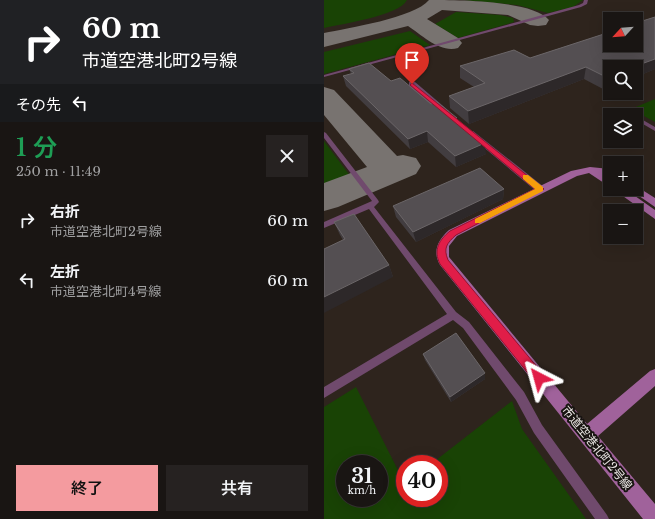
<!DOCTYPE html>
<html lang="ja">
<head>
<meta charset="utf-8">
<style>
  :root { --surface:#191513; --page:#262221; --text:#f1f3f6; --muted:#9f9fa0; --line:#373433; --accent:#f49b9f }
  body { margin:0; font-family:"Libre Baskerville","Noto Sans JP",serif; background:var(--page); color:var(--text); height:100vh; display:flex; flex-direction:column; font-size:15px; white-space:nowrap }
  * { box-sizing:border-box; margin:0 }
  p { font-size:13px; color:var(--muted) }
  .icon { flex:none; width:22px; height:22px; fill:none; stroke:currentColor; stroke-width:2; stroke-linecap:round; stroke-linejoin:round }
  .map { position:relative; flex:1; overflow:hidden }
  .details { display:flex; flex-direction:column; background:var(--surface); width:324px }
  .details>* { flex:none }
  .top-card { background:#202124; color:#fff; overflow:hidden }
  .needle { width:26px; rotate:244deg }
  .buttons { position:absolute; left:279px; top:12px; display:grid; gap:8px }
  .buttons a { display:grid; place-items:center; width:40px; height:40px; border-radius:0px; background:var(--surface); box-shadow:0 4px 16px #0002,0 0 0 1px var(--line); font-size:20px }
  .speed { position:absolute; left:12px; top:455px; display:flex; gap:8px; font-size:20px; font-weight:700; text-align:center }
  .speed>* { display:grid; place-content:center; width:52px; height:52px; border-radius:50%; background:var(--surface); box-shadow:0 4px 16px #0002,0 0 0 1px var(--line); line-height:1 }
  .speed small { font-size:10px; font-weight:400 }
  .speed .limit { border:6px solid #d22; background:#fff; color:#111 }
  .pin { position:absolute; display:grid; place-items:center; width:34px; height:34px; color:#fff; margin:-41px -17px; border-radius:50% 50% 50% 0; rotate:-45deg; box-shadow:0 0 4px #0007 }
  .pin .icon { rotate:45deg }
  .me { position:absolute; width:44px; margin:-22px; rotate:321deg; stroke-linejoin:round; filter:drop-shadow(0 0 3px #0008) }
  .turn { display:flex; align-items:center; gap:14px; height:84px; padding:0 16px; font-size:18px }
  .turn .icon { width:52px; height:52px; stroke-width:2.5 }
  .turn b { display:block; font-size:28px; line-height:34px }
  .then { display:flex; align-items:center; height:38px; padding:0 16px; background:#0003; gap:8px; font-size:15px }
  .round { display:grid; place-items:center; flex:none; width:42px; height:42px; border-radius:0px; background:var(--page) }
  .headline { display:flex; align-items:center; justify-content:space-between; height:68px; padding:0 16px }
  h1 { font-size:24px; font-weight:600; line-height:30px; color:#1e9e55 }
  .button { display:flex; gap:8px; margin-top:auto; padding:8px 16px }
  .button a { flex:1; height:46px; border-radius:0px; background:var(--accent); color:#111; font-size:16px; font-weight:600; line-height:46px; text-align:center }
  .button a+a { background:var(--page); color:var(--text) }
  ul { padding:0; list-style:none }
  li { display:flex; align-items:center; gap:12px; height:60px; padding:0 16px }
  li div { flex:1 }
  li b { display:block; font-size:15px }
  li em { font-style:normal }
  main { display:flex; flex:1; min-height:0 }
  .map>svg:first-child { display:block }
</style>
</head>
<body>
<main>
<section class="details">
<div class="top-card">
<div class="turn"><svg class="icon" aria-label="right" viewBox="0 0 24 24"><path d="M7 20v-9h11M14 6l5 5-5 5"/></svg><div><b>60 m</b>市道空港北町2号線</div></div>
<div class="then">その先<svg class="icon" aria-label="left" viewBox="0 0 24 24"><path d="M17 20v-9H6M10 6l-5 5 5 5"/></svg></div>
</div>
<div class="headline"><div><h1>1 分</h1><p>250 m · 11:49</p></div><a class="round"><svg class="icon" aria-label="close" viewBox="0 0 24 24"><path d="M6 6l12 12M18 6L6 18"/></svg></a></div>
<ul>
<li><svg class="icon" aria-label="right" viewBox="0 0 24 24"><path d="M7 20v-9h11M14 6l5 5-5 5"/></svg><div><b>右折</b><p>市道空港北町2号線</p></div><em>60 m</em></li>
<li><svg class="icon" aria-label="left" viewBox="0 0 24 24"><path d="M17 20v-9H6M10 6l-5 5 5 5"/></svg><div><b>左折</b><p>市道空港北町4号線</p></div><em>60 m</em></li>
</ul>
<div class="button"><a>終了</a><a>共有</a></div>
</section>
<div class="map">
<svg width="331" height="519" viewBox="0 0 331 519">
  <rect width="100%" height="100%" fill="#211c19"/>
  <!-- built -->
  <path fill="#2e241d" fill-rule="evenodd" d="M0 0H331V519H0ZM286 19H312V45H286ZM286 67H312V93H286ZM286 115H312V141H286ZM286 163H312V189H286ZM286 211H312V237H286ZM21 464H55V498H21ZM81 464H115V498H81Z"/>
  <!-- green -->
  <path fill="#194305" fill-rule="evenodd" d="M0 0H83C75 16 17 24 0 28Z
    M139 0H259L249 7 224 13 193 5Z
    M132 12 176 15 189 18 190 22 134 38 111 24Z
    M86 31 106 45 0 74V52Z
    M331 99V122L307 109Z
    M0 141 27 177 0 186Z
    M32 387 81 484V498H115V464H107L188 401 198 429 262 519H0V407ZM21 464H55V498H21Z"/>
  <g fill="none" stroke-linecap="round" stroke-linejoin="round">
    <!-- taxiway -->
    <path fill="#787370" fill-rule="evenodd" d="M105 0C131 0 209 0 225 20L222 25 214 26 206 25 184 15 118 10 103 19 134 38 138 43 134 48C116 53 99 36 84 26L0 47V33C24 28 90 18 105 0Z
      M0 87 10 90 73 156 79 155 92 158 97 166 92 174 14 207 0 211V183L43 167 0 115Z"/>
    <!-- lane -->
    <path fill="#704a6d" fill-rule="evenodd" d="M260 0H264L263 4 257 7 0 77V75L255 5 259 3Z
      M292 107H296L309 115H302L292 109Z
      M312 116 331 127V131L312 120Z
      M0 132 2 133 54 200 55 202 50 207 132 312 145 322 200 392 218 425 283 515 285 519H271L210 433 192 400 139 328 129 320 0 398V387L123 314 45 209 0 228V222L48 201 0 138Z"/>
    <!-- street -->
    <path fill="#704a6d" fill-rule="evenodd" d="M85 82H91L125 111V115H119L85 86Z
      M149 131 220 187 221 189 220 191H212L146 136 145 134Z"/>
    <!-- secondary -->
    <path fill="#a0629b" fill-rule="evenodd" d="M266 167 286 169V175L279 174 286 179V187L265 173 253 176 133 236 125 246V257L263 424 326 371 331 369V386L274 436 331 504V519H319L116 265C108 251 114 240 125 230L247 171Z
      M312 186 331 198V207L305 189H312Z
      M289 189H301L331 210V219Z"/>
  </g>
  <!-- wall -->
  <path fill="#423d40" d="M331 17V69L312 77V67H286V87L279 89 260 79 145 124 126 108 125 96 150 87 136 78V66L190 50 206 58 286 32V45H312V23Z
    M25 69 67 81 107 104 133 118V121L162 154 132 167 104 142 86 149 22 86 19 76 27 74Z
    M180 189 179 199 92 242 72 217 69 206Z
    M10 222 65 265 69 277 19 240 16 235Z
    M99 354 161 379 127 402 101 360Z"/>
  <!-- shaded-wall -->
  <path fill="#2d2829" d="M331 59V69L312 77V67H309Z
    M262 67 260 79 145 124 144 111Z
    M286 76V87L279 89 282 77Z
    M103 131 104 142 86 149 84 139Z
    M161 143 162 154 132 167 131 156Z
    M180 189 179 199 92 242 89 232Z
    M65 265 69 277 0 313V297Z
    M161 373V379L127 402 126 397Z"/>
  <!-- building -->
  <path fill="#544f52" stroke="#6b6668" d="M331 17V59L309 67H286V76L282 77 262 67 144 111 125 96 161 83 136 66 190 50 206 58 286 32V45H312V23Z
    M45 63 67 81 76 78 107 104 113 102 133 118 130 119 161 143 131 156 103 131 84 139 19 76 30 73 25 69Z
    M156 168 180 189 89 232 69 206Z
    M30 214 65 265 0 297V249L21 239 10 222Z
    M132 333 161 373 126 397 99 354Z"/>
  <!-- route -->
  <path fill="#e11d48" stroke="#92132f" d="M88 83 220 189 132 235C123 243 119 248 124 260L219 374 221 378 219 382 215 383 211 382 116 264C109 250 115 240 126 231L211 189 86 85Z"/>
  <!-- slow -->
  <path fill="#f59e0b" d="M199 175H204L219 187V191L156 223H151V219L211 189 199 179Z"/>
  <g text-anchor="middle" stroke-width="4" stroke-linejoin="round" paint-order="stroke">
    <!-- street labels -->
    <g font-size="12" fill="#e9e5e3" stroke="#171310">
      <text transform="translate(273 448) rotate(51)" y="4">市道空港北町2号線</text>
    </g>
  </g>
</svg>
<div class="buttons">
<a><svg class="needle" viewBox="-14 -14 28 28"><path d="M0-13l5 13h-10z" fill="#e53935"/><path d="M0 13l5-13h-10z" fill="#9f9fa0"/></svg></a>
<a><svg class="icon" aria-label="search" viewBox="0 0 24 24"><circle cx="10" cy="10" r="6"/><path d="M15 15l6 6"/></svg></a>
<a><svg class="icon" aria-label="layers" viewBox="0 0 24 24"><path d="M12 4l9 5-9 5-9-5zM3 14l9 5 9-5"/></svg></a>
<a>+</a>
<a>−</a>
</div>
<div class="speed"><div>31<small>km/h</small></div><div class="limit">40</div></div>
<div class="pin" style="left:88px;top:84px;background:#d93025"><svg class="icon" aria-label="arrive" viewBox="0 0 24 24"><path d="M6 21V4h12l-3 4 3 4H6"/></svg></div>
<svg class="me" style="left:215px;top:378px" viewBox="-20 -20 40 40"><path d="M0-17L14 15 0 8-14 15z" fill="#e11d48" stroke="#fff" stroke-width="4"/></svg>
</div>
</main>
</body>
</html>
